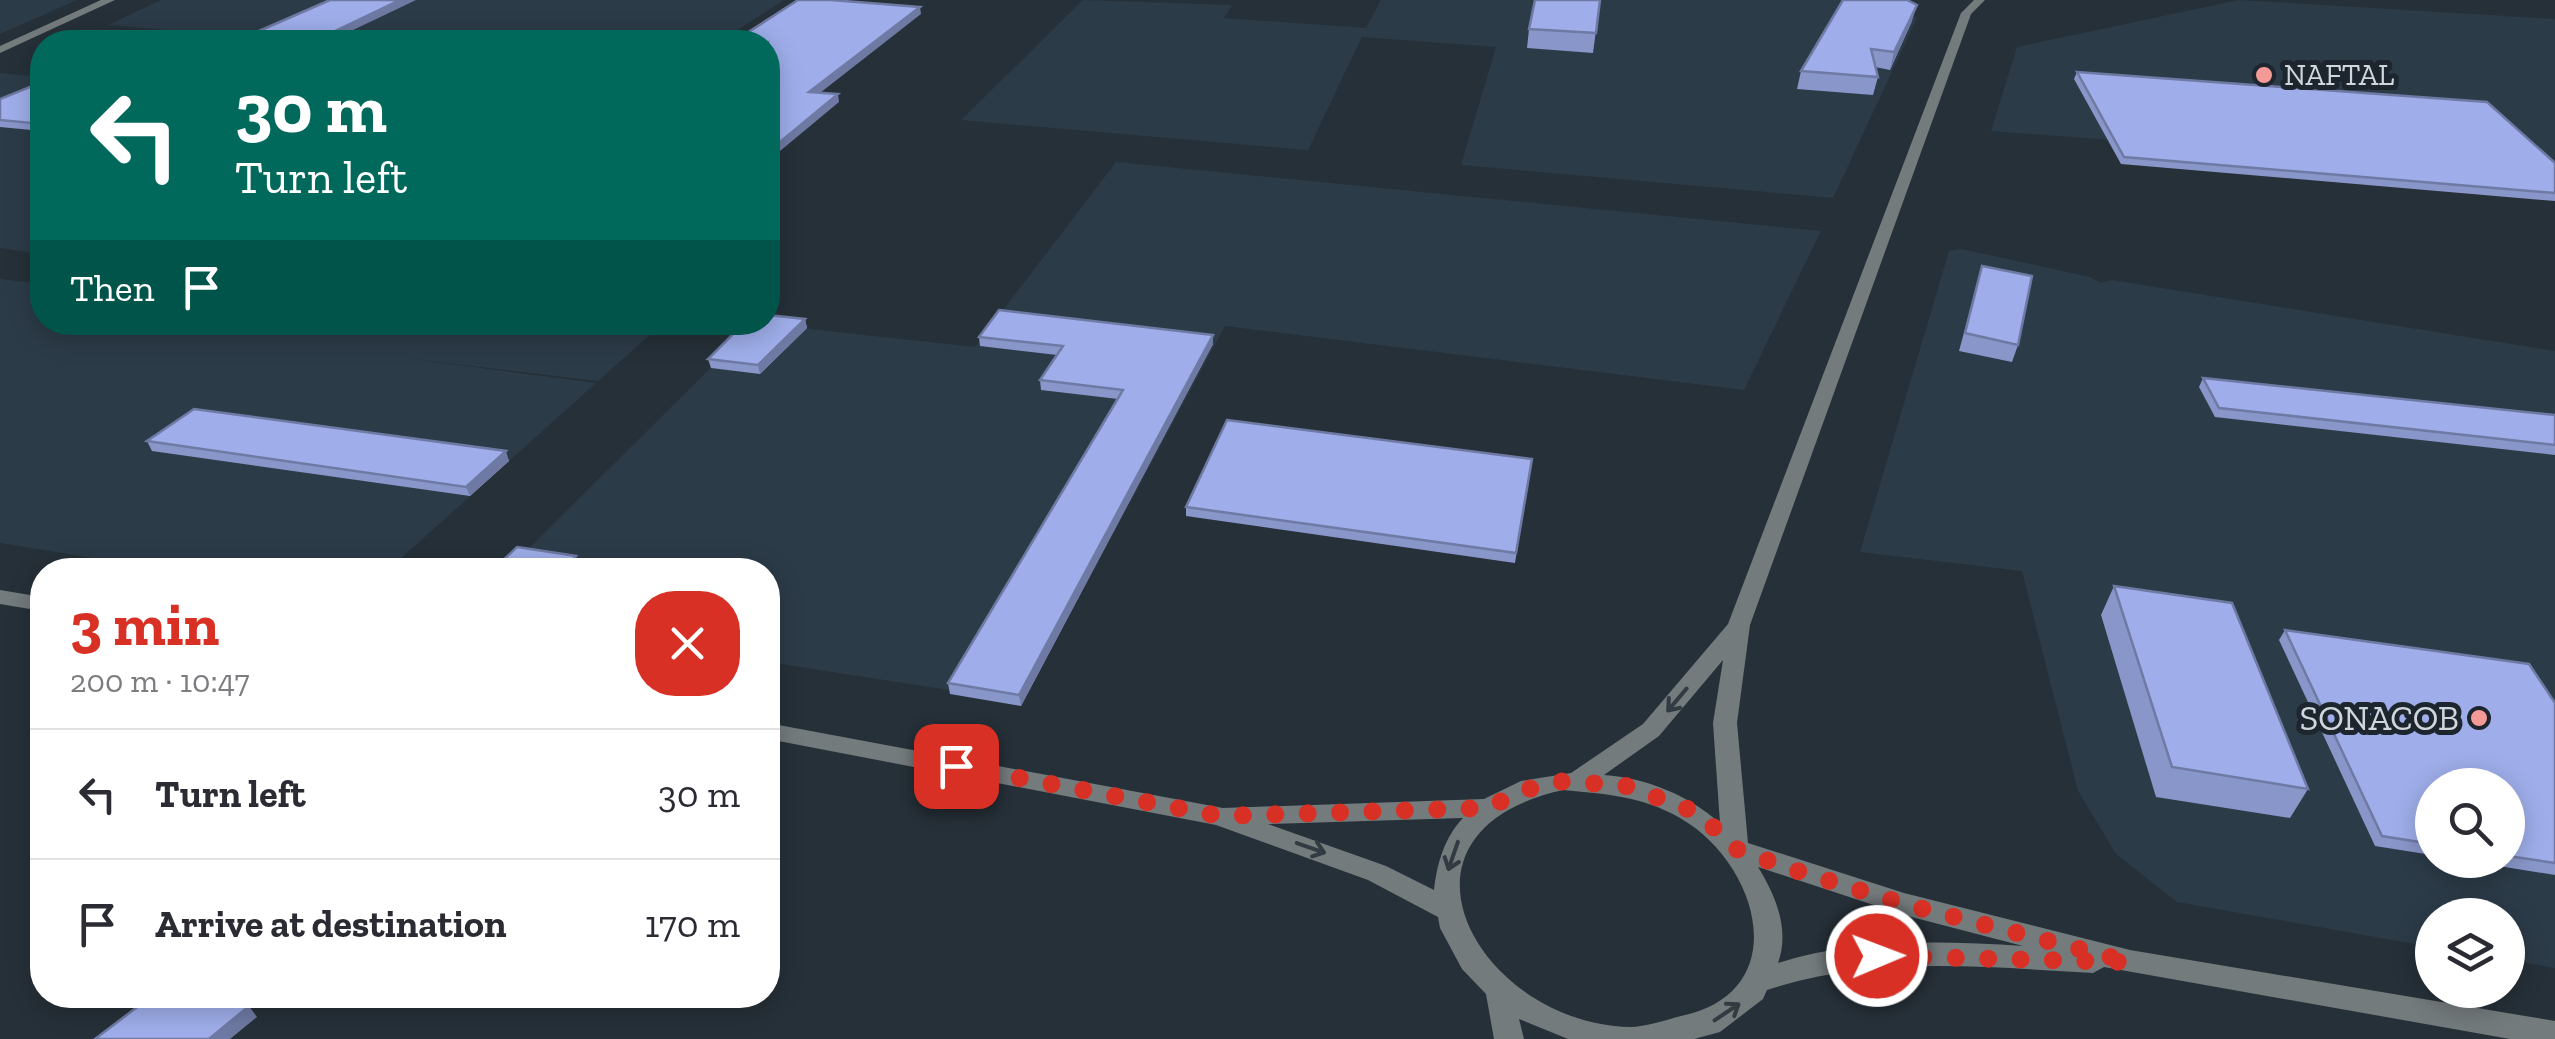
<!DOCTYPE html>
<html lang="en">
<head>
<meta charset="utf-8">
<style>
  :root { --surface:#fff; --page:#f2f2f3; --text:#2b2b33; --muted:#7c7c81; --line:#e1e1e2; --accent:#d93025 }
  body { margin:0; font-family:"Zilla Slab",serif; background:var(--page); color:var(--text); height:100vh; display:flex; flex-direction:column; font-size:38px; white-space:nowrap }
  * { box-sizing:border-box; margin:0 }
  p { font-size:32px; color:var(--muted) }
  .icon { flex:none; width:55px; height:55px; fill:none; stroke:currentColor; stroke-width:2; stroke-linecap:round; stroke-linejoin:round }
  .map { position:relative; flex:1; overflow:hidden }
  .panel { position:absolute; left:30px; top:558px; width:750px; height:450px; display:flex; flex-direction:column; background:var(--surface); border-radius:40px; box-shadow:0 5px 25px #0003 }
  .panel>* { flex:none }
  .guide { position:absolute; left:30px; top:30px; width:750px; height:305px; border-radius:40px; box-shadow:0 5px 25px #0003; background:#00695c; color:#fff; overflow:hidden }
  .tools { position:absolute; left:2415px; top:768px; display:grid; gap:20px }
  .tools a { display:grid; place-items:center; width:110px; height:110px; border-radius:50%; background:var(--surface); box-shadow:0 5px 25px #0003; font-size:50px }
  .pin { position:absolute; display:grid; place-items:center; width:85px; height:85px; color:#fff; margin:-42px; border-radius:20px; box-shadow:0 5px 15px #0006 }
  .me { position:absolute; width:110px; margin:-55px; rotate:89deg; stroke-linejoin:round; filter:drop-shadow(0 0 8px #0008) }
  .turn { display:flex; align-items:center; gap:35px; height:210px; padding:0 40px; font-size:45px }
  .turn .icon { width:130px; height:130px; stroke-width:2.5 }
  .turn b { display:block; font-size:70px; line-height:85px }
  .then { display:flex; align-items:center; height:95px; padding:0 40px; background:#0003; gap:20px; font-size:38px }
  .round { display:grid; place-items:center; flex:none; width:105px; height:105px; border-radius:40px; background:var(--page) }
  .headline { display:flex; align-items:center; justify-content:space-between; height:170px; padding:0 40px }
  h1 { font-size:60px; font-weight:700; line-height:75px; color:var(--accent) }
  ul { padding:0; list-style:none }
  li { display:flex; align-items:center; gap:30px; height:130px; padding:0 40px; border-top:2px solid var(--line) }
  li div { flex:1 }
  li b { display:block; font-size:38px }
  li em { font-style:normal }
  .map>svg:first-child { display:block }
</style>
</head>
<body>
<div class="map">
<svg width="2555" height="1039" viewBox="0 0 2555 1039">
  <rect width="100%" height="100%" fill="#263038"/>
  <!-- built -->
  <path fill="#2c3b48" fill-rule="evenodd" d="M0 0H77L0 34Z
    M161 0H784L719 42H609L465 30 439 42H310L108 25Z
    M1083 0 1232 5 1224 18 1366 28 1381 0H1886L1917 18 1833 198 1461 165 1496 47 1362 37 1308 150 961 120Z
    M2239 0 2555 19V173L1991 131 2017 47Z
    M0 73 42 77V254L0 248Z
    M1116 162 1821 231 1744 390 1225 326 1021 706 1019 701 768 662V570H507L756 323 975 347Z
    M1962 249 2090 277 2101 283 2112 280 2555 351V968L2508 960V915H2432V947L2177 902 2116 854 2078 791 2022 571 1860 552 1949 251ZM2432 785H2508V860H2432Z
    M0 279 42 284V322L663 323 598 381 405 358 596 383 388 570H167L0 543Z"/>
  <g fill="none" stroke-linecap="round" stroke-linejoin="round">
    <!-- tertiary -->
    <path fill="#747b7d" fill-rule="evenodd" d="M101 0H115L0 53V46Z
      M1974 0H1985L1971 14 1750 625 1737 723 1748 843 1904 893 2130 950 2555 1021V1039H2510L2104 967 2093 973C1983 967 1874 955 1767 990L1763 999 1720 1032 1694 1039H1568L1519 1019 1524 1039H1494L1486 994 1462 969 1440 928 1438 917 1368 880 1216 825 768 739V723L1223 808 1484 799 1521 781 1571 773 1643 724 1728 624 1961 13ZM1723 660 1713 723 1720 823C1688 795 1646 778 1604 775L1659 736ZM1563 790C1605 794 1642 796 1680 818 1759 863 1796 992 1681 1016 1666 1020 1645 1027 1630 1027 1480 1024 1370 833 1563 790ZM1463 818C1444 838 1437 864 1434 890L1386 866 1268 824ZM1758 867 1904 915 2023 946C1941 941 1857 938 1778 963 1790 930 1776 896 1758 867Z
      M0 590 42 597V611L0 604Z"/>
  </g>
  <!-- wall -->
  <path fill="#8996c9" d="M330 0 328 42 262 38 259 31Z
    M1600 0 1593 53 1527 48 1529 29Z
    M1912 21 1890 70 1875 67 1878 77 1873 95 1797 89 1801 71Z
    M2077 72 2555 163V201L2121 164 2074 79Z
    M42 82V131L0 127V99Z
    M1982 266 2018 345 2012 362 1959 351Z
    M805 319 807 328 760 374 711 368 708 359Z
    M979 337 1213 344 1021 706 950 694 948 683 1118 399 1041 390 1040 380 1057 355 980 346Z
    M2203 378 2555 415V455L2215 417 2199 387Z
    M147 441 509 461 470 496 152 451Z
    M1532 459 1515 563 1186 516V507Z
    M2114 586 2308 789 2290 818 2156 797 2101 615Z
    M2285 630 2555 703V875L2461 860H2508V785H2432V855L2375 846 2279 640Z"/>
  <!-- shaded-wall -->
  <path fill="#6f7aa4" d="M400 0H416L328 42H325L323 37Z
    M1917 5 1912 21 1890 70 1894 52Z
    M920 7 921 14 811 100 809 92Z
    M838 94 839 102 768 161V152Z
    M805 319 807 328 760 374 758 365Z
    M1213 335V344L1021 706 1019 695Z
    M506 451 509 461 470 496 466 487Z
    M576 556 580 566 576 570H563Z
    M249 1006 257 1017 230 1039H209Z"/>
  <!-- building -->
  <path fill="#9faeea" stroke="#6f7aa4" stroke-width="2.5" d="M330 0H400L323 37 259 31Z
    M798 0H831L920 7 809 92 838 94 768 152V42H733Z
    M1535 0H1600L1596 33 1529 29Z
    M1843 0H1907L1917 5 1894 52 1871 49 1878 77 1801 71Z
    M2077 72 2487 102 2555 163V193L2124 157Z
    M42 82V124L0 120V99Z
    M1982 266 2032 276 2018 345 1965 333Z
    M999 310 1213 335 1019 695 948 683 1123 390 1040 380 1063 346 979 337Z
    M768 315 805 319 758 365 708 359 745 322H768Z
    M2203 378 2555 415V445L2219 408Z
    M194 409 506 451 466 487 147 441Z
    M1227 420 1532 459 1516 553 1186 507Z
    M517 547 576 556 563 570H493Z
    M2114 586 2232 603 2308 789 2172 767Z
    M2285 630 2529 664 2555 703V863L2508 856V785H2432V844L2382 836Z
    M153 995H230L249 1006 209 1039H95Z"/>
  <!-- one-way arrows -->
  <defs><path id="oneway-shaft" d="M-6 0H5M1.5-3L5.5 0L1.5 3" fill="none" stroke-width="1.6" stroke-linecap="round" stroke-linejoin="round" transform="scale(2.5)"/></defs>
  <g stroke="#333b42">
    <use href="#oneway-shaft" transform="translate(1677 700) rotate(130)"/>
    <use href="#oneway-shaft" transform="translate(1311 848) rotate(19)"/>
    <use href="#oneway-shaft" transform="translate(1453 856) rotate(109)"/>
    <use href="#oneway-shaft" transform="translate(1727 1012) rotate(-34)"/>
  </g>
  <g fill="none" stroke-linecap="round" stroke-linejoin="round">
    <!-- route -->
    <path stroke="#d93025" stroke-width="18" stroke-dasharray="0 32.4" d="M956 766 1220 816 1486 808 1536 786 1565 781 1626 786 1686 808 1712 826 1738 850 1791 869 1904 904 2130 962 1877 956"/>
  </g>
  <!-- markers -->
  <g fill="#f59b97" stroke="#1d262e" stroke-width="4">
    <circle cx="2264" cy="75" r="10"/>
    <circle cx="2479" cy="718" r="10"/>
  </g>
  <g text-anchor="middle" stroke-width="10" stroke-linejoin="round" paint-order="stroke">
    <!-- far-poi labels -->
    <g font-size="30" fill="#d0d6db" stroke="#1d262e" text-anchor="start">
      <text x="2284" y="85">NAFTAL</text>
    </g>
    <!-- poi labels -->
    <g font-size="35" fill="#d0d6db" stroke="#1d262e" text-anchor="end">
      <text x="2459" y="730">SONACOB</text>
    </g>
  </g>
</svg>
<div class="tools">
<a><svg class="icon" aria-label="search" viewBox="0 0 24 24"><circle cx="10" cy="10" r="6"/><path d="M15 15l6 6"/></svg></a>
<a><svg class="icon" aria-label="layers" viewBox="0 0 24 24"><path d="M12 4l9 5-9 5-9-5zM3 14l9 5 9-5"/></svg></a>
</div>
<div class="pin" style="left:956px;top:766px;background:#d93025"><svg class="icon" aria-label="arrive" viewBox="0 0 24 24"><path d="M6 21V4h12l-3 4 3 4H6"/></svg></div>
<svg class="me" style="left:1877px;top:956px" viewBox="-20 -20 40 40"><circle r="17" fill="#d93025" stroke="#fff" stroke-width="3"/><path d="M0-11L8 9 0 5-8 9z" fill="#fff"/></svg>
<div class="guide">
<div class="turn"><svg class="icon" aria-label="left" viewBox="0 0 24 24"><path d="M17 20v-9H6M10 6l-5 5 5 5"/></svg><div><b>30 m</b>Turn left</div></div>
<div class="then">Then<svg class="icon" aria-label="arrive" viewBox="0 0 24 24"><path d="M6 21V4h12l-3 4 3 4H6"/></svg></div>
</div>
<section class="panel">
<div class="headline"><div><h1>3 min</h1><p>200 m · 10:47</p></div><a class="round" style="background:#d93025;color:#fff"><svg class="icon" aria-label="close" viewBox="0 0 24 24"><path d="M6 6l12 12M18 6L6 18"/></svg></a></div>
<ul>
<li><svg class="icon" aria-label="left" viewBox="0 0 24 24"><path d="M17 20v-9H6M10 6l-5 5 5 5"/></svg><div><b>Turn left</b></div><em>30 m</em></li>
<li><svg class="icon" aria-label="arrive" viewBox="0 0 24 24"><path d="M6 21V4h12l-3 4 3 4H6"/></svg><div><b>Arrive at destination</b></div><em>170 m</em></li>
</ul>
</section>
</div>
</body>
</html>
